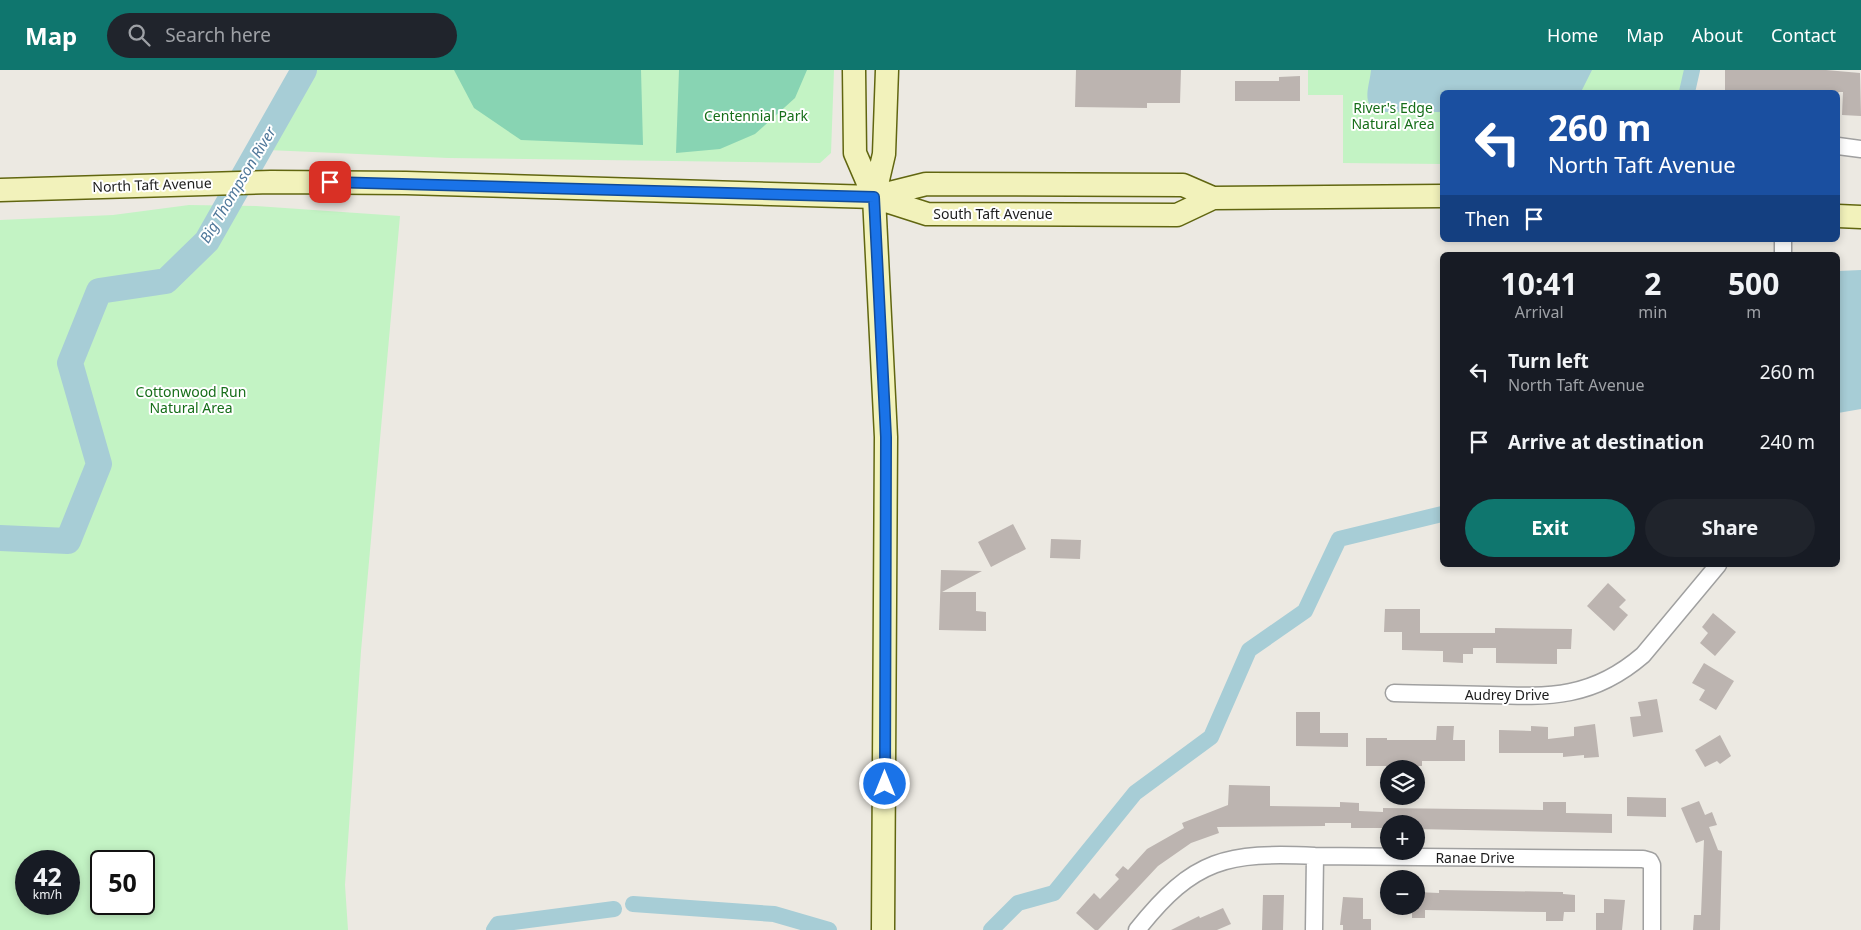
<!DOCTYPE html>
<html lang="en">
<head>
<meta charset="utf-8">
<style>
  :root { --surface:#171b24; --page:#20242c; --text:#f1f3f6; --muted:#9ea1a6; --accent:#0f766e }
  body { margin:0; font-family:"Noto Sans",sans-serif; background:var(--page); color:var(--text); height:100vh; display:flex; flex-direction:column; font-size:19px; white-space:nowrap }
  * { box-sizing:border-box; margin:0 }
  p { font-size:16px; color:var(--muted) }
  .icon { flex:none; width:28px; height:28px; fill:none; stroke:currentColor; stroke-width:2; stroke-linecap:round; stroke-linejoin:round }
  .map { position:relative; flex:1; overflow:hidden }
  .panel { position:absolute; left:1440px; top:182px; width:400px; height:315px; display:flex; flex-direction:column; background:var(--surface); border-radius:8px; box-shadow:0 2px 8px #0003 }
  .panel>* { flex:none }
  .guide { position:absolute; left:1440px; top:20px; width:400px; height:152px; border-radius:8px; box-shadow:0 2px 8px #0003; background:#1a4fa0; color:#fff; overflow:hidden }
  .fabs { position:absolute; left:1380px; top:690px; display:grid; gap:10px }
  .fabs a { display:grid; place-items:center; width:45px; height:45px; border-radius:50%; background:var(--surface); box-shadow:0 2px 8px #0003; font-size:25px }
  .speed { position:absolute; left:15px; top:780px; display:flex; gap:10px; font-size:25px; font-weight:700; text-align:center }
  .speed>* { display:grid; place-content:center; width:65px; height:65px; border-radius:50%; background:var(--surface); box-shadow:0 2px 8px #0003; line-height:1 }
  .speed small { font-size:12px; font-weight:400 }
  .speed .limit { border:2px solid #111; border-radius:8px; background:#fff; color:#111 }
  .pin { position:absolute; display:grid; place-items:center; width:42px; height:42px; color:#fff; margin:-21px; border-radius:10px; box-shadow:0 2px 8px #0006 }
  .me { position:absolute; width:55px; margin:-28px; rotate:0deg; stroke-linejoin:round; filter:drop-shadow(0 0 4px #0008) }
  .turn { display:flex; align-items:center; gap:18px; height:105px; padding:0 25px; font-size:22px }
  .turn .icon { width:65px; height:65px; stroke-width:2.5 }
  .turn b { display:block; font-size:35px; line-height:42px }
  .then { display:flex; align-items:center; height:48px; padding:0 25px; background:#0003; gap:10px; font-size:19px }
  .eta { display:flex; justify-content:space-evenly; align-items:center; height:85px; text-align:center }
  .eta b { font-size:30px; font-weight:700; line-height:35px }
  .primary-button { display:flex; gap:10px; margin-top:auto; padding:10px 25px }
  .primary-button a { flex:1; height:58px; border-radius:30px; background:var(--accent); color:#fff; font-size:20px; font-weight:700; line-height:58px; text-align:center }
  .primary-button a+a { background:var(--page); color:var(--text) }
  ul { padding:0; list-style:none }
  li { display:flex; align-items:center; gap:15px; height:70px; padding:0 25px }
  li div { flex:1 }
  li b { display:block; font-size:19px }
  li em { font-style:normal }
  header { display:flex; align-items:center; gap:30px; box-sizing:border-box; height:70px; padding:0 25px; background:var(--accent); color:#fff }
  header strong { font-size:24px }
  nav { display:flex; gap:28px; margin-inline-start:auto; font-size:18px }
  .search { width:350px; height:45px; background:var(--page); display:flex; align-items:center; gap:12px; box-sizing:border-box; padding:0 18px; border-radius:28px; color:var(--muted); font-size:19px }
  .map>svg:first-child { display:block }
</style>
</head>
<body>
<header>
<strong>Map</strong>
<div class="search"><svg class="icon" aria-label="search" viewBox="0 0 24 24"><circle cx="10" cy="10" r="6"/><path d="M15 15l6 6"/></svg>Search here</div>
<nav><a>Home</a><a>Map</a><a>About</a><a>Contact</a></nav>
</header>
<div class="map">
<svg width="1861" height="860" viewBox="0 0 1861 860">
  <rect width="100%" height="100%" fill="#ece9e2"/>
  <!-- park -->
  <path fill="#c3f3c4" fill-rule="evenodd" d="M312 0H834L831 83 820 93 448 88 268 80Z
    M1308 0H1694L1689 22H1442V94L1343 93V25H1308Z
    M189 135 256 136 400 146 361 581 345 815 348 860H0V150L113 145ZM26 791H69V834H26ZM101 791H144V834H101Z"/>
  <!-- pitch -->
  <path fill="#88d4b3" d="M454 0H641L643 75 521 70 474 38Z
    M679 0H807L795 28 755 64 720 79 676 83Z"/>
  <!-- water -->
  <path fill="#a7cdd6" d="M1371 0H1592L1581 22H1442V42H1381C1359 37 1370 15 1371 0Z
    M1861 200V339L1838 343V201Z"/>
  <g fill="none" stroke-linecap="round" stroke-linejoin="round">
    <!-- canal -->
    <path stroke="#a7cdd6" stroke-width="16" d="M1687 22 1692 0
      M633 834 774 844 829 860
      M494 860 498 854 614 839
      M991 860 1018 833 1054 823 1135 723 1211 667 1249 580 1305 541 1339 469 1442 444"/>
    <!-- river -->
    <path stroke="#a7cdd6" stroke-width="26" d="M0 468 68 471 99 394 70 293 99 221 166 211 207 171 304 0"/>
  </g>
  <!-- building -->
  <path fill="#bcb4b0" d="M1076 0H1181L1180 33H1147V38L1075 37Z
    M1725 0H1826L1860 3 1861 46 1842 45 1843 22H1725Z
    M1300 6V31H1235V11H1279V7Z
    M1013 454 1026 479 991 497 978 472Z
    M1051 469 1081 470 1080 489 1050 488Z
    M941 500 982 501 942 522H976V541L986 542V561L939 560Z
    M1608 513 1626 530 1619 537 1628 545 1614 561 1587 536Z
    M1385 539H1420V563H1495V558L1572 559 1571 579H1557V594L1496 593V578H1473V584H1463V593L1443 592V581H1441L1402 580V562H1384Z
    M1713 543 1736 562 1715 586 1700 573 1708 563 1702 557Z
    M1704 593 1734 611 1716 640 1699 630 1705 620 1692 613Z
    M1657 629 1663 662 1633 667 1630 647 1641 646 1638 632Z
    M1296 642H1320V663H1348V677L1296 676Z
    M1595 654 1599 687 1584 688V685L1563 687V683H1499V660L1531 661V656L1548 657V669L1574 666V657Z
    M1437 656H1454L1453 670H1465V691H1422V696H1366V668H1387V670H1436Z
    M1720 665 1731 686 1720 694 1717 691 1705 697 1695 680Z
    M1229 715 1270 716V736L1340 737V732L1359 733V741L1383 742V738L1543 740V732H1566V743L1612 744V763L1416 759V754H1389V758H1351V753H1325V756L1217 757 1219 763 1191 773 1158 796 1098 860H1095L1076 843 1094 823 1100 829 1119 809 1115 805 1123 796 1128 800 1147 779 1184 758 1182 753 1228 735Z
    M1627 727 1666 728V747L1627 746Z
    M1699 731 1705 745 1712 742 1717 755 1709 757 1718 780 1722 781 1720 860H1693L1694 845H1701L1704 770 1696 773 1681 738Z
    M1439 820 1563 822V824L1575 825V842H1564L1563 851H1546V842L1425 840V848H1412V836H1416V822L1439 823Z
    M1263 825H1284L1283 860H1262Z
    M1343 827 1363 828V849H1371V860H1343V855H1340Z
    M1604 829 1625 830 1622 860H1596V843H1604Z
    M1223 838 1231 854 1217 860H1171L1199 846 1200 848Z"/>
  <g fill="none" stroke-linecap="round" stroke-linejoin="round">
    <defs>
      <path id="minor" d="M1838 76 1861 79
        M1783 185V170
        M1394 623C1425 624 1455 624 1486 625 1549 627 1592 629 1643 585L1718 495
        M1137 860C1194 788 1227 782 1315 786L1643 789 1650 791 1652 795V860
        M1314 860 1315 786"/>
      <path id="secondary" d="M854 0 855 83 874 127
        M0 120 271 112 406 113 874 127 927 144 1177 145 1213 128 1442 126
        M874 127 926 114 1183 115 1213 128
        M1838 146 1861 147
        M883 860 886 367 874 127 884 84 887 0"/>
    </defs>
    <!-- minor casing -->
    <use href="#minor" stroke="#a0a0a0" stroke-width="19"/>
    <!-- secondary casing -->
    <use href="#secondary" stroke="#616610" stroke-width="25"/>
    <!-- minor -->
    <use href="#minor" stroke="#fff" stroke-width="16"/>
    <!-- secondary -->
    <use href="#secondary" stroke="#f2f2bb" stroke-width="22"/>
  </g>
  <g fill="none" stroke-linecap="round" stroke-linejoin="round">
    <defs>
      <path id="route" d="M330 112 874 127 886 367 885 714"/>
    </defs>
    <!-- route casing -->
    <use href="#route" stroke="#114b97" stroke-width="12"/>
    <!-- route -->
    <use href="#route" stroke="#1a73e8" stroke-width="9"/>
  </g>
  <g text-anchor="middle" stroke-width="4" stroke-linejoin="round" paint-order="stroke">
    <!-- park labels -->
    <g font-size="14" fill="#166e19" stroke="#fff">
      <text x="1393" y="43">River's Edge<tspan x="1393" dy="16">Natural Area</tspan></text>
      <text x="756" y="51">Centennial Park</text>
      <text x="191" y="327">Cottonwood Run<tspan x="191" dy="16">Natural Area</tspan></text>
    </g>
    <!-- street labels -->
    <g font-size="14" fill="#1c1c1c" stroke="#fff">
      <text transform="translate(152 115) rotate(-2)" y="5">North Taft Avenue</text>
      <text x="993" y="149">South Taft Avenue</text>
      <text x="1507" y="630">Audrey Drive</text>
      <text x="1475" y="793">Ranae Drive</text>
    </g>
    <!-- water labels -->
    <g font-size="15" font-style="italic" fill="#50789a" stroke="#fff">
      <text transform="translate(238 115) rotate(-59)" y="5">Big Thompson River</text>
    </g>
  </g>
</svg>
<div class="fabs">
<a><svg class="icon" aria-label="layers" viewBox="0 0 24 24"><path d="M12 4l9 5-9 5-9-5zM3 14l9 5 9-5"/></svg></a>
<a>+</a>
<a>−</a>
</div>
<div class="speed"><div>42<small>km/h</small></div><div class="limit">50</div></div>
<div class="pin" style="left:330px;top:112px;background:#d93025"><svg class="icon" aria-label="arrive" viewBox="0 0 24 24"><path d="M6 21V4h12l-3 4 3 4H6"/></svg></div>
<svg class="me" style="left:885px;top:714px" viewBox="-20 -20 40 40"><circle r="17" fill="#1a73e8" stroke="#fff" stroke-width="3"/><path d="M0-11L8 9 0 5-8 9z" fill="#fff"/></svg>
<div class="guide">
<div class="turn"><svg class="icon" aria-label="left" viewBox="0 0 24 24"><path d="M17 20v-9H6M10 6l-5 5 5 5"/></svg><div><b>260 m</b>North Taft Avenue</div></div>
<div class="then">Then<svg class="icon" aria-label="arrive" viewBox="0 0 24 24"><path d="M6 21V4h12l-3 4 3 4H6"/></svg></div>
</div>
<section class="panel">
<div class="eta">
<div><b>10:41</b><p>Arrival</p></div>
<div><b>2</b><p>min</p></div>
<div><b>500</b><p>m</p></div>
</div>
<ul>
<li><svg class="icon" aria-label="left" viewBox="0 0 24 24"><path d="M17 20v-9H6M10 6l-5 5 5 5"/></svg><div><b>Turn left</b><p>North Taft Avenue</p></div><em>260 m</em></li>
<li><svg class="icon" aria-label="arrive" viewBox="0 0 24 24"><path d="M6 21V4h12l-3 4 3 4H6"/></svg><div><b>Arrive at destination</b></div><em>240 m</em></li>
</ul>
<div class="primary-button"><a>Exit</a><a>Share</a></div>
</section>
</div>
</body>
</html>
